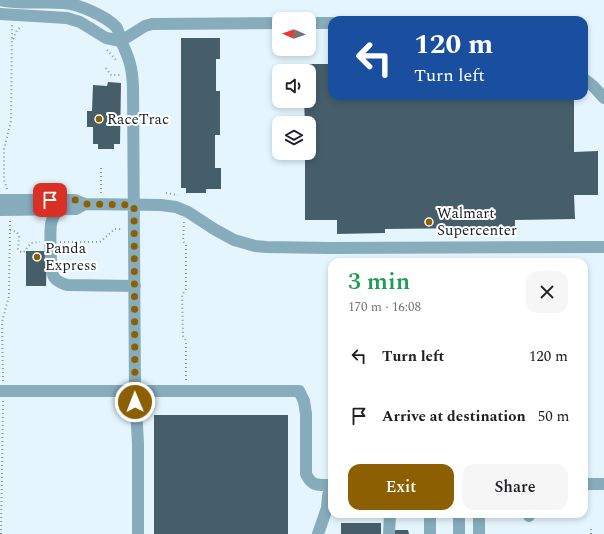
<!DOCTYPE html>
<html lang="en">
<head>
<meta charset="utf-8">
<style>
  :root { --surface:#fff; --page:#f6f6f6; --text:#202124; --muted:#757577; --accent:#8b5f02 }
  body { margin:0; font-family:Spectral,serif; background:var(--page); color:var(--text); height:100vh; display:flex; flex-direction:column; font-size:15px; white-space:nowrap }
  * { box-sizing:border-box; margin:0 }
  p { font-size:13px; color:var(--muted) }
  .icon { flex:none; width:22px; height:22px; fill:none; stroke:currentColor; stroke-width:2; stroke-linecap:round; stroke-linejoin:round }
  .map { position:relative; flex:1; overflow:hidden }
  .panel { position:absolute; left:328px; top:258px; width:260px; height:260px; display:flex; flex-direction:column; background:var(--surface); border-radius:12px; box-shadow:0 2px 6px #0003 }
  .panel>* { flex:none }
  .hud { position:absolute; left:328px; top:16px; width:260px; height:84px; border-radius:12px; box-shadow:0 2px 6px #0003; background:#1a4fa0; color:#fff; overflow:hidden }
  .needle { width:26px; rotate:272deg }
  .fabs { position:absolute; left:272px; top:12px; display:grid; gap:8px }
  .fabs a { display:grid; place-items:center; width:44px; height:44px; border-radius:8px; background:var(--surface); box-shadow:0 2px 6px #0003; font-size:20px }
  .pin { position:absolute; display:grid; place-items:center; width:34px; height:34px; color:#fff; margin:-17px; border-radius:8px; box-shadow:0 2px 6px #0006 }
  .me { position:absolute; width:44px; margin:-22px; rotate:359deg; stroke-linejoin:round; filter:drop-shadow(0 0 3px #0008) }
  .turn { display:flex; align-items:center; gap:14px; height:84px; padding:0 20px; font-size:18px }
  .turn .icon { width:52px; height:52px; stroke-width:2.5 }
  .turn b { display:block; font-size:28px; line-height:34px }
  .round { display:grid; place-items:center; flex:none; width:42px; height:42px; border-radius:12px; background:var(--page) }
  .headline { display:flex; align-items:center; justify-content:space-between; height:68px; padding:0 20px }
  h1 { font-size:24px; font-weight:600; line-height:30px; color:#1e9e55 }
  .primary-button { display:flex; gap:8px; margin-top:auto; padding:8px 20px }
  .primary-button a { flex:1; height:46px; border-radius:12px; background:var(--accent); color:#fff; font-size:16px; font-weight:600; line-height:46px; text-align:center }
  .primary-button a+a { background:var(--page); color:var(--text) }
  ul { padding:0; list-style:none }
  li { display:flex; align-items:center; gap:12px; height:60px; padding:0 20px }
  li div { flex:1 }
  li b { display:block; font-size:15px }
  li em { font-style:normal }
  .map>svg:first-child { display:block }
</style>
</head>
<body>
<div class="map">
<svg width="604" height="534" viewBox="0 0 604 534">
  <rect width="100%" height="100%" fill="#e4f5fd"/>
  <!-- building -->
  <path fill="#465e6a" d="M181 38H220V59H216V91H220V135H215V168H221V189H206V193H186V188H181Z
    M304 64H332V96H574V152L598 151V195H574L575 219 515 220V232H475V228L385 229V233L337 234V220H305V153H309V123H305L304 101H309V71H304Z
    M108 82 121 83 120 144H114V149H98V144H93V127H87V111H92L93 85 107 86Z
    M26 251H47L46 286H26Z
    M154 415H288V534H154Z
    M341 523H381V534H341Z
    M395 530H408L409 534H395Z"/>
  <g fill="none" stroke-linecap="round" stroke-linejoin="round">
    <!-- path -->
    <path stroke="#89979e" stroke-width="2" stroke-dasharray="1 3" stroke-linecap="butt" d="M13 39 17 30 22 26
      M107 50 116 60
      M106 68 111 75H122
      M7 189 4 180V149L11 121 12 25
      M101 193V168
      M166 193 178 195
      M184 222 183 241 186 245V289L182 295 183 336 186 341V381
      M10 230 17 232 19 237 18 249 21 252H24L31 243 40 242
      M60 242H100L115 229H123
      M3 381 2 322 9 296 10 220
      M1 534 3 401
      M591 534V527"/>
    <!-- minor -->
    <path stroke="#87acbc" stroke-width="12" d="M0 0C23 5 42 1 64 3 78 4 106 16 116 27 119 30 119 37 121 41 130 60 132 67 133 87L135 391 138 443V534
      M0 14 67 18 80 22 106 38 121 41 145 26 152 24 279 23
      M309 23H332
      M584 79 593 86 604 98
      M0 200H75L85 204 161 205 176 207 188 212 214 229 234 240 255 246 266 247 330 248 604 247
      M58 209C55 214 52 218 51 224 50 232 50 272 54 277 57 282 62 283 67 285L135 286
      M0 210 76 209 85 204
      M0 391H299L304 401 306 414V474C312 487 319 485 332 485
      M584 484H604
      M459 514V534
      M528 514 529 516
      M318 534 327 508 328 496 331 485
      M389 534 390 514
      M430 534V514
      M479 534V514"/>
  </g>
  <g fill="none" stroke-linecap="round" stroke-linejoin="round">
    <!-- route -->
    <path stroke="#8b5f02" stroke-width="7" stroke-dasharray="0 12.6" d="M50 200H75L85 204 134 205 135 402"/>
  </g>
  <!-- markers -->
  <g fill="#8b5f02" stroke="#fff" stroke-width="1.5">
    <circle cx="99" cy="119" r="4"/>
    <circle cx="429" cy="222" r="4"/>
    <circle cx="37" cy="257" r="4"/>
  </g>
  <g text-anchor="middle" stroke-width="4" stroke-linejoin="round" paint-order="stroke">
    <!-- poi labels -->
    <g font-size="15" fill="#172126" stroke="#fff" text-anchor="start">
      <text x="107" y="124">RaceTrac</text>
      <text x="437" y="218">Walmart<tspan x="437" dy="17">Supercenter</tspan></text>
      <text x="45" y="253">Panda<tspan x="45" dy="17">Express</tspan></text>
    </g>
  </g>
</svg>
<div class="fabs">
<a><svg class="needle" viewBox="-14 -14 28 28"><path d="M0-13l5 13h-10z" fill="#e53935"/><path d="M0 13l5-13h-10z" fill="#757577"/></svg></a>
<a><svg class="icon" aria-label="sound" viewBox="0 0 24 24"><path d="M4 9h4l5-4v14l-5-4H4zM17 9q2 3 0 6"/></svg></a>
<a><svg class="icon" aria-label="layers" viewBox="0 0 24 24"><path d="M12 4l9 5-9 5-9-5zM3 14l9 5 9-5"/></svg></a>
</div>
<div class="pin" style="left:50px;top:200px;background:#d93025"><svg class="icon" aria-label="arrive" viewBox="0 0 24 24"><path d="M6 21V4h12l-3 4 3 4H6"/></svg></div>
<svg class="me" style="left:135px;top:402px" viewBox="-20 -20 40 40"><circle r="17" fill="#8b5f02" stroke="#fff" stroke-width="3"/><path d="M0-11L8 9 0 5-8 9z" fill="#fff"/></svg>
<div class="hud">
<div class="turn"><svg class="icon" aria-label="left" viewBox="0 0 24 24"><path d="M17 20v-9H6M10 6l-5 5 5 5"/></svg><div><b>120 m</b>Turn left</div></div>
</div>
<section class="panel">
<div class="headline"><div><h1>3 min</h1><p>170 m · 16:08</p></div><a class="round"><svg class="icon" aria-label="close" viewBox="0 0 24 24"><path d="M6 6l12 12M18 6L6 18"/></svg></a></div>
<ul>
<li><svg class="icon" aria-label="left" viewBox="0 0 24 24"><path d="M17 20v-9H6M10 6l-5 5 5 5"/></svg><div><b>Turn left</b></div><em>120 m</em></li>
<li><svg class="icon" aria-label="arrive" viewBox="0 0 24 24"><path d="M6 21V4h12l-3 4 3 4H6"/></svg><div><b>Arrive at destination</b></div><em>50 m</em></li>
</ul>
<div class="primary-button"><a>Exit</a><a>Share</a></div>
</section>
</div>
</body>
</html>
